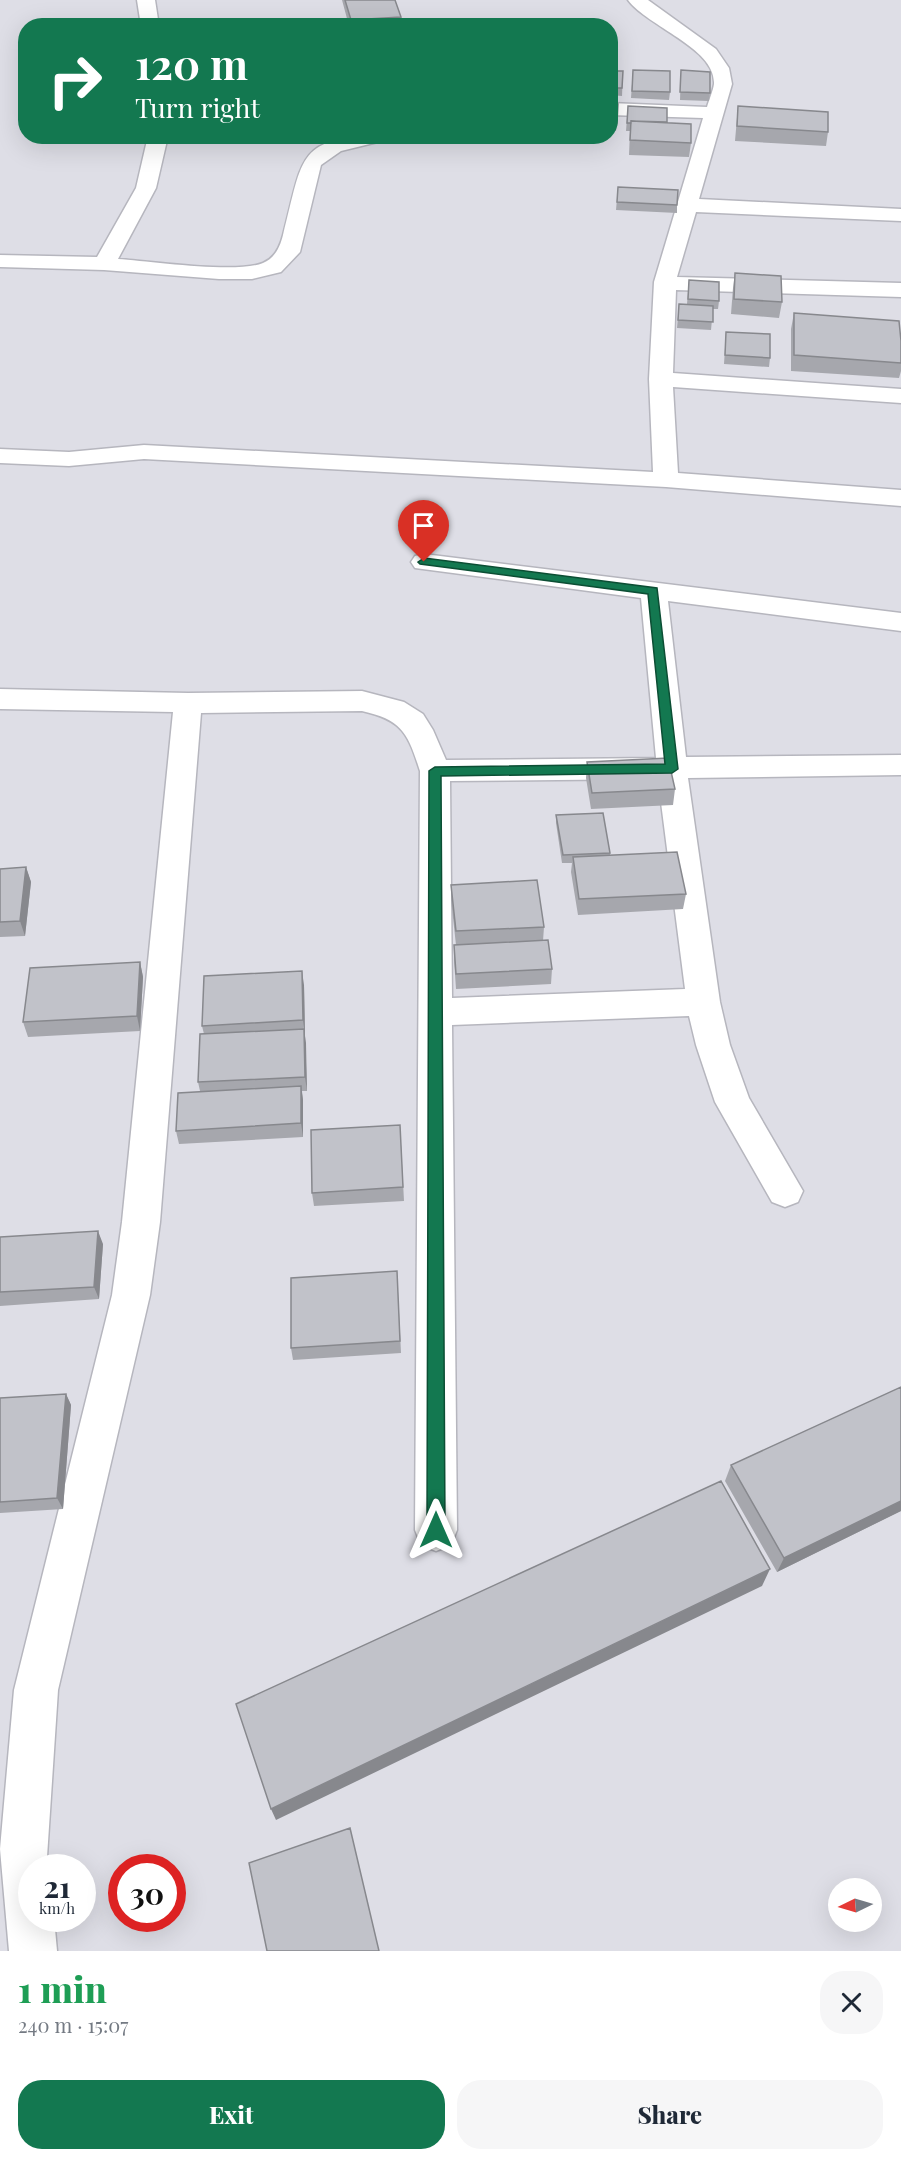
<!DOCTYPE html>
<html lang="en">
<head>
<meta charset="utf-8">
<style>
  :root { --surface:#fff; --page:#f6f6f7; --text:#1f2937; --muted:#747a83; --accent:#137850 }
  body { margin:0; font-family:"Playfair Display",serif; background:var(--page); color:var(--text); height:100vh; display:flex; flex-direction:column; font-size:22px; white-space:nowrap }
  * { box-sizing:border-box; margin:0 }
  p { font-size:20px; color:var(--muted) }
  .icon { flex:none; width:33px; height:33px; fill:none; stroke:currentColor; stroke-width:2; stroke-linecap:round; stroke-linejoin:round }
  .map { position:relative; height:1951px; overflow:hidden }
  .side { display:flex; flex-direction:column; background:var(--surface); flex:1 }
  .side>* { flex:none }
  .banner { position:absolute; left:18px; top:18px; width:600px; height:126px; border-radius:24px; box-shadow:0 6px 24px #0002; background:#137850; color:#fff; overflow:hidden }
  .needle { width:39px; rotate:265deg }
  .controls { position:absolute; left:828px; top:1878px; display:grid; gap:12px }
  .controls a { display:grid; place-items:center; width:54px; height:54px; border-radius:50%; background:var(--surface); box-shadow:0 6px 24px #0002; font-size:30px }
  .speed { position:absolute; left:18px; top:1854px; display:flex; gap:12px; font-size:30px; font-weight:700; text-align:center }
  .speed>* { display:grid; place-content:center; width:78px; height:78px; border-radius:50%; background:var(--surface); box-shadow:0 6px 24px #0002; line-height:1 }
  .speed small { font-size:15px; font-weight:400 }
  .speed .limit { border:9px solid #d22; background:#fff; color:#111 }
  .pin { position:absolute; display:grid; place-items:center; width:51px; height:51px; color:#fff; margin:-62px -26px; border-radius:50% 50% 50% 0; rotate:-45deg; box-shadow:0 0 6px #0007 }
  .pin .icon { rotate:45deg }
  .me { position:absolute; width:66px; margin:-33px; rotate:0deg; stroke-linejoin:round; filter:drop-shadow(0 0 4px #0008) }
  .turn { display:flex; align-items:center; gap:21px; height:126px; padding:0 18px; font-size:27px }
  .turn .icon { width:78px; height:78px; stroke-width:2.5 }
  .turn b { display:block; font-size:42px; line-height:51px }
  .round { display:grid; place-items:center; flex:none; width:63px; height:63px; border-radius:24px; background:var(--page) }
  .headline { display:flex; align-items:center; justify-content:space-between; height:102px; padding:0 18px }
  h1 { font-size:36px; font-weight:800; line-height:45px; color:#1e9e55 }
  .primary-button { display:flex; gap:12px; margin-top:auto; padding:12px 18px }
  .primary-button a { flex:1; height:69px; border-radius:24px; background:var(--accent); color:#fff; font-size:24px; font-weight:800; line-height:69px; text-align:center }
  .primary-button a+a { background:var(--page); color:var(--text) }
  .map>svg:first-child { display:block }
</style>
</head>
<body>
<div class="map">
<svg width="901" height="1951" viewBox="0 0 901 1951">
  <rect width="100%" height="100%" fill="#dedee6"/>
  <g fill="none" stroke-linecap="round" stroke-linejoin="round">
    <defs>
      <path id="street" d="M137 0H155L159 26H141Z
        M628 0H648L716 49 729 68 732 84 699 199 901 209V221L696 212 677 277 901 283V297L676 290 673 373 901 389V403L673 387 678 473 901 490V506L666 487 144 459 69 466 0 463V449L69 452 144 445 653 472 649 379 654 282 703 118 610 115V103L707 107C709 100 713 91 714 84 716 48 648 27 628 0Z
        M148 136H168L156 188 118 259C150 261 236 274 263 263 275 258 280 247 283 235 304 155 296 136 388 136L386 140 341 151 321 165 300 252 281 272 252 279H219L104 270 0 267V255L97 257 136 188Z
        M424 554 901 613V631L668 601 686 757 901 755V775L688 778 720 1002 730 1045 749 1098 803 1191 798 1202 785 1207 772 1202 715 1102 696 1045 689 1016 452 1025 457 1530 451 1545 436 1551 421 1545 415 1530 420 771C408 734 403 720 362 711L201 713 160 1222 150 1295 58 1690 47 1857 48 1868H32V1918H54L57 1951H9L0 1849 14 1690 112 1295 122 1222 173 712 0 709V689L188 693 362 691 404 702 423 714 433 730 446 760 656 758 641 598 415 568 411 562 415 556ZM658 779 685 989 452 998 450 781Z"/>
    </defs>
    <!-- street casing -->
    <use href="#street" stroke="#b6b6be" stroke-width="3"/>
    <!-- street -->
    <use href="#street" fill="#fff" fill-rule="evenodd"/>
  </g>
  <!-- wall -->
  <path fill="#a6a7ad" d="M342 0H395L401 17V26H349Z
    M633 70 670 92 669 100 631 98Z
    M681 70 710 93 709 101 680 100Z
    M610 71H623L622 96 610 95Z
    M610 103 618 104 616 131H610Z
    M628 106 667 122 691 143 689 157 629 155 630 131H626Z
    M738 106 828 132 826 146 735 141Z
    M618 187 677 205V213L616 210Z
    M735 273 782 302 779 318 731 314 733 288Z
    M689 280 719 301 718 309H713L711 330 677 328 679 304H687Z
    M794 313 901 341V371L899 378 791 371V329Z
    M726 332 770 358 769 367 724 364Z
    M587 762 675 789 673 805 591 809 586 778Z
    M556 815 610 853V855L686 894 683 909 578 915 571 872 572 863H562L556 823Z
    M26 867 31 882 25 936 0 937V869Z
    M451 885 544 927 543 941 552 969 551 984 456 989 454 960V945H456L451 900Z
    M140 962 143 977 140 1031 28 1037 23 1022Z
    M304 985 305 1035 307 1091H302L303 1100V1137L179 1144 176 1131 200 1091 198 1082 204 1034 202 1026Z
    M400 1125 404 1201 314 1206 312 1193Z
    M0 1237 103 1244 99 1299 0 1306Z
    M397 1271 401 1353 293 1360 291 1348Z
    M901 1387V1511L777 1572 725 1481 731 1465Z
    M66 1394 71 1405 63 1509 0 1513V1398Z"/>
  <!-- shaded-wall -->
  <path fill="#87888d" d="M26 867 31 882 25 936 20 921Z
    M140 962 143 977 140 1031 137 1016Z
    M302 971 304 985 305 1035 303 1020Z
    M304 1029 306 1043 307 1091 305 1077Z
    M301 1086 303 1100V1137L301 1123Z
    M98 1231 103 1244 99 1299 94 1287Z
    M66 1394 71 1405 63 1509 57 1498Z
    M901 1501V1511L777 1572 784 1558Z
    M770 1569 762 1586 276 1820 271 1809Z"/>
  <!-- building -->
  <path fill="#c1c2c9" stroke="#87888d" stroke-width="1.5" d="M345 0H395L401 17 351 20Z
    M633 70 670 71V92L632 91Z
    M681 70 710 72V93L680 92Z
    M610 71H623L622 88H610Z
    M610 103 618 104 617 123H610Z
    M628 106 667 108V122L631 121V123H627Z
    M738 106 828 112V132L737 126Z
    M631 121 691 124V143L630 140Z
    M618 187 678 190 677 205 617 202Z
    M735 273 781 276 782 302 734 299Z
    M689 280 719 282V301L688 299Z
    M679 304 713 306V322L678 320Z
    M794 313 899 321 901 341V363L794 355Z
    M726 332 770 334V358L725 355Z
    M668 758 675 789 592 793 587 762Z
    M603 813 610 853 563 855 556 815Z
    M677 852 686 894 579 899 573 857Z
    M26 867 20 921 0 922V869Z
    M537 880 544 927 456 931 451 885Z
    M548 940 552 969 456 974 454 945Z
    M140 962 137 1016 23 1022 30 968Z
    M302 971 303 1020 202 1026 204 976Z
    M304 1029 305 1077 198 1082 200 1034Z
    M301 1086V1123L176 1131 178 1093Z
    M400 1125 403 1187 312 1193 311 1130Z
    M98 1231 94 1287 0 1292V1237Z
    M397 1271 400 1341 291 1348V1278Z
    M901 1387V1501L784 1558 731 1465Z
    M66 1394 57 1498 0 1502V1398Z
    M721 1481 770 1569 271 1809 236 1704Z
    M350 1828 379 1951H267L249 1863Z"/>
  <!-- route -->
  <path fill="#137850" stroke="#0c4e34" stroke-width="1.5" d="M424 558 657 588 678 769 672 773 441 776 445 1530 442 1536 436 1538 430 1536 427 1530 429 771 435 767 665 764 648 594 420 564 418 562Z"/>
</svg>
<div class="controls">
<a><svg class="needle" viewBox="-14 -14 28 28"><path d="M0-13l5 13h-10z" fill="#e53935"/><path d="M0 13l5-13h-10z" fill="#747a83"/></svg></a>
</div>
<div class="speed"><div>21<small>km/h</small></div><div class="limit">30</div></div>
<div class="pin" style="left:424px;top:562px;background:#d93025"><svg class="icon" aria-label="arrive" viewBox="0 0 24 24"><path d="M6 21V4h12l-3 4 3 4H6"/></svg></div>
<svg class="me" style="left:436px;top:1530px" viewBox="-20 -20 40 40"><path d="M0-17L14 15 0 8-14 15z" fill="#137850" stroke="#fff" stroke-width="4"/></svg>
<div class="banner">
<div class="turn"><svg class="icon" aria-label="right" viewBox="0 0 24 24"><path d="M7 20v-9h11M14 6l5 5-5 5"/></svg><div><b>120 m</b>Turn right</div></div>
</div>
</div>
<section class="side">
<div class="headline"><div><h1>1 min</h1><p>240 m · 15:07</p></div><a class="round"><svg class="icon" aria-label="close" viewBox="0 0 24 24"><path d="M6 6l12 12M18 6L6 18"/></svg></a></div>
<div class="primary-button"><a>Exit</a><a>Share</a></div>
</section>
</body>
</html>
